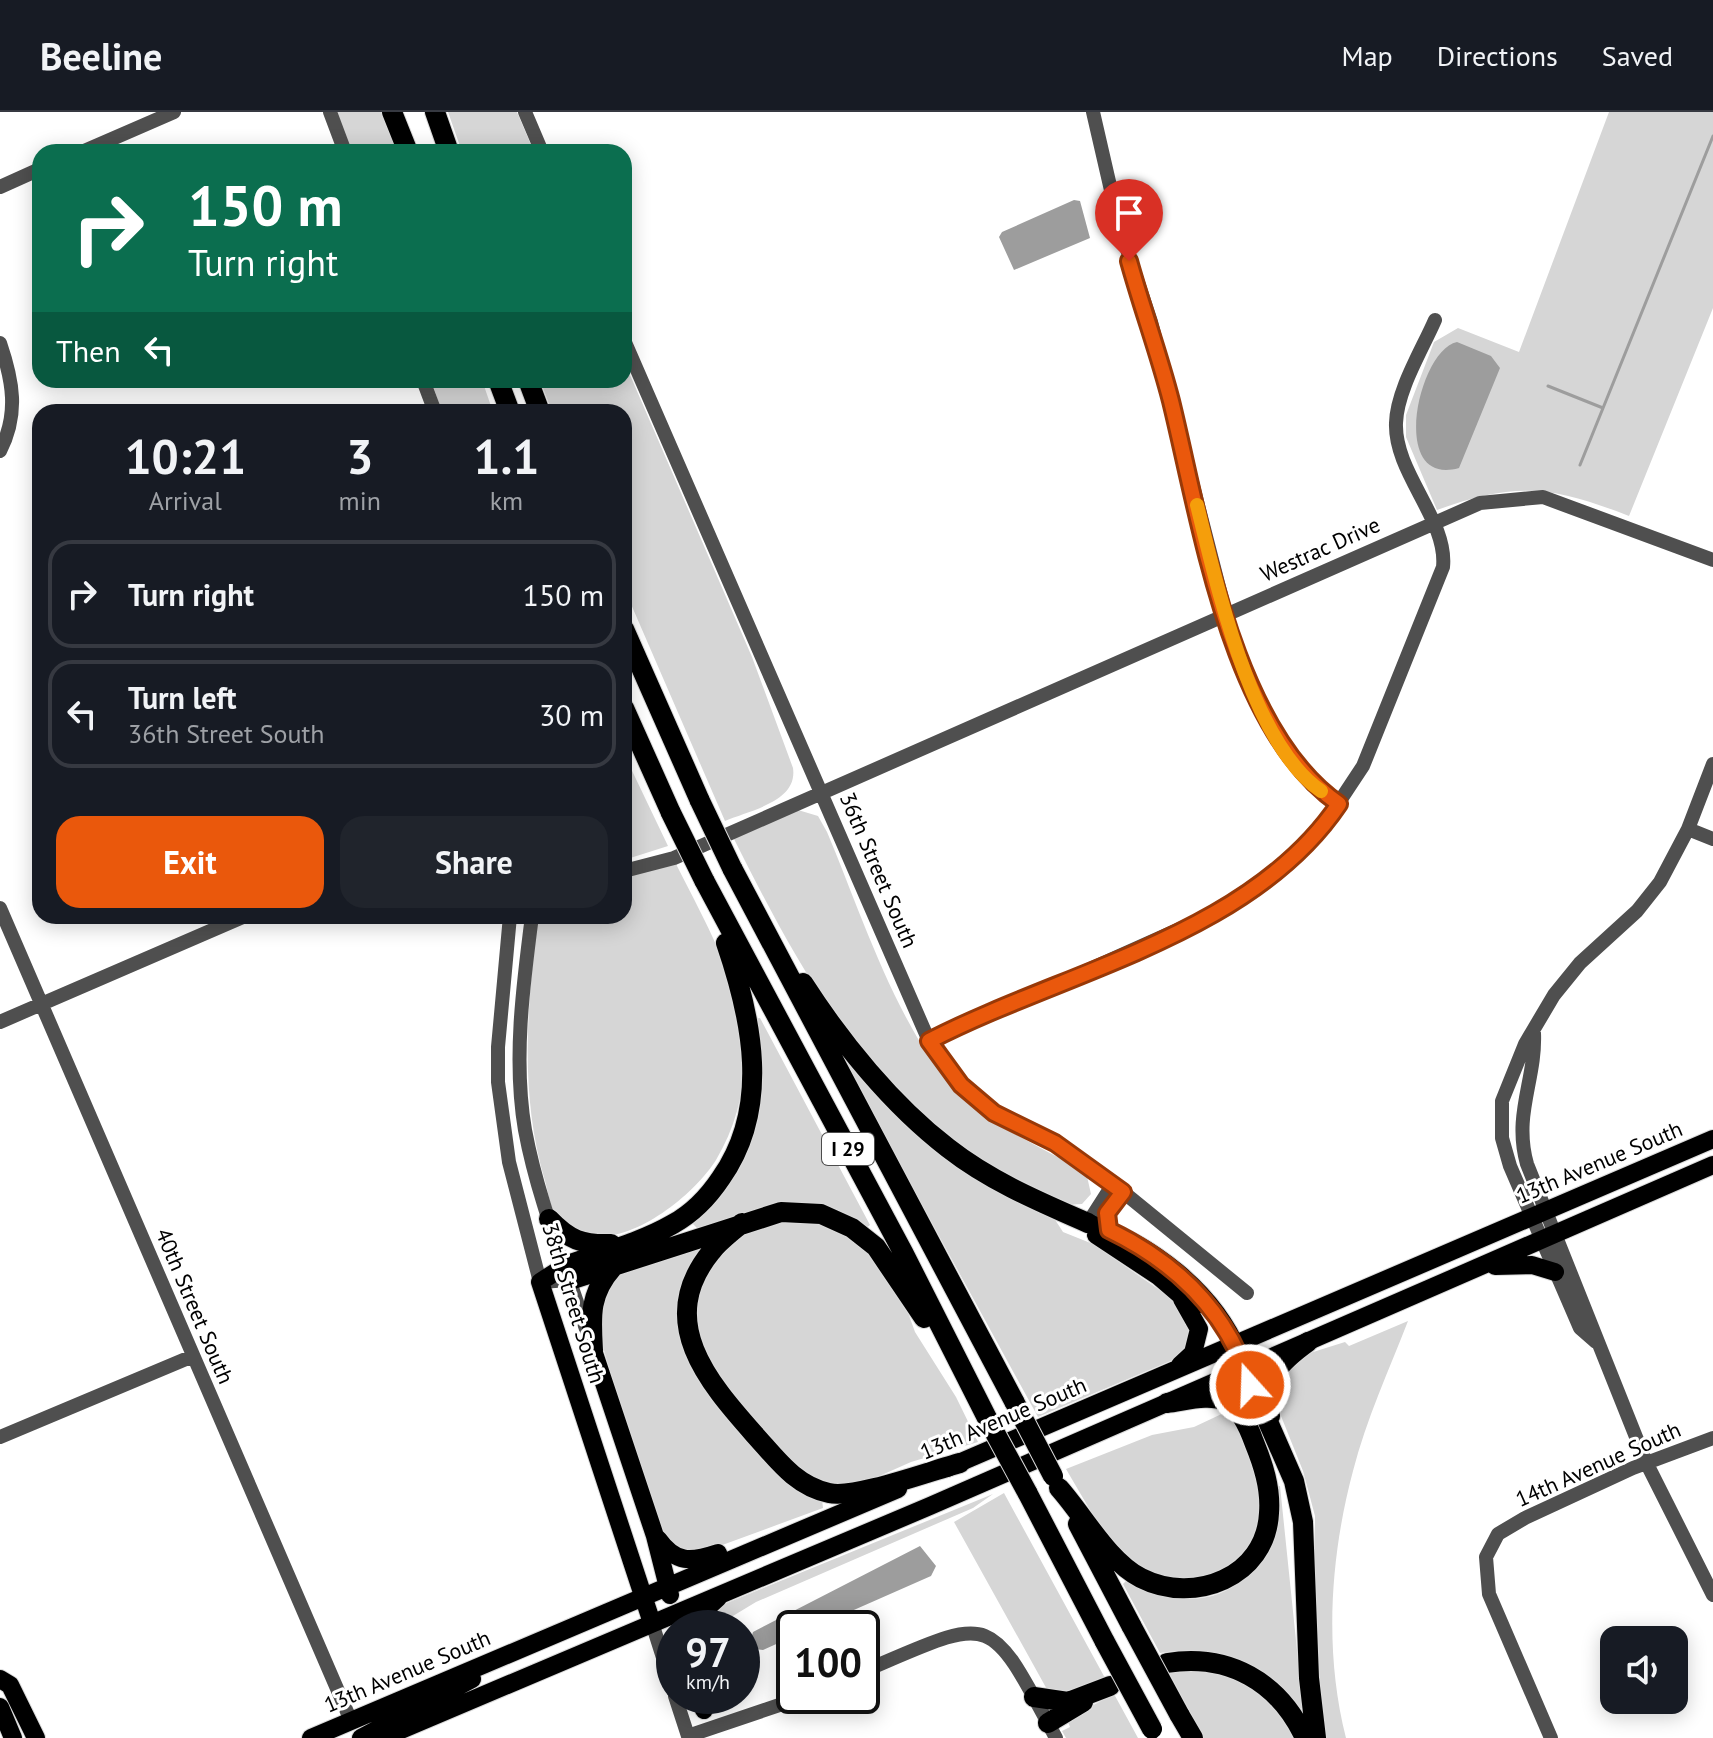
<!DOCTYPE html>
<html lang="en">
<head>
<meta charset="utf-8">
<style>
  :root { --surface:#171b24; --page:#20242c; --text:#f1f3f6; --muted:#9ea1a6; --line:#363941; --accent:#ea580c }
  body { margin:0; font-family:"PT Sans",sans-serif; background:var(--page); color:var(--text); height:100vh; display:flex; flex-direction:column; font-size:30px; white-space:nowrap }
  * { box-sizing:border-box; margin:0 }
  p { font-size:26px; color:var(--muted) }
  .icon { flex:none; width:44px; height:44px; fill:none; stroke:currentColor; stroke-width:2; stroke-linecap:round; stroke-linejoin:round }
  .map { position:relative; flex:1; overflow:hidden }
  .side { position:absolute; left:32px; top:292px; width:600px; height:520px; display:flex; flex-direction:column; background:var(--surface); border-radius:24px; box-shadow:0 4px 20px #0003 }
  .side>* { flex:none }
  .hud { position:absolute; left:32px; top:32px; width:600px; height:244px; border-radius:24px; box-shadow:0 4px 20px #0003; background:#0b6e4f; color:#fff; overflow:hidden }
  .buttons { position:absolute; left:1600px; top:1514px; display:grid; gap:16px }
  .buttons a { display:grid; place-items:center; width:88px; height:88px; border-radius:16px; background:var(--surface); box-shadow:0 4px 20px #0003; font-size:40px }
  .speed { position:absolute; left:656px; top:1498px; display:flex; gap:16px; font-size:40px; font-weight:700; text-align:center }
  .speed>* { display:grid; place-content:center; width:104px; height:104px; border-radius:50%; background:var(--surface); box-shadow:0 4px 20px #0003; line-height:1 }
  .speed small { font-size:20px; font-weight:400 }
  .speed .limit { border:4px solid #111; border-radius:12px; background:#fff; color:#111 }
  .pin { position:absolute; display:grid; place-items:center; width:68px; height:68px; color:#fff; margin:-82px -34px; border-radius:50% 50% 50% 0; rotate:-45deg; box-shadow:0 0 8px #0007 }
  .pin .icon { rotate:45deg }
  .me { position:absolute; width:88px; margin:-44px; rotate:340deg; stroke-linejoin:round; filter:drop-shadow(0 0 6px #0008) }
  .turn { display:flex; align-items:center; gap:28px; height:168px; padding:0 24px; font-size:36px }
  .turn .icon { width:104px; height:104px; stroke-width:2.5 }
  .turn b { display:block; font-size:56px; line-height:68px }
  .then { display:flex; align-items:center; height:76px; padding:0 24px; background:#0003; gap:16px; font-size:30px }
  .eta { display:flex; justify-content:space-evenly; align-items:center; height:136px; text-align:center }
  .eta b { font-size:48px; font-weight:800; line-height:56px }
  .button { display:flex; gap:16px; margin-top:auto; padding:16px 24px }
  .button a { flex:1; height:92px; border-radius:24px; background:var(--accent); color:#fff; font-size:32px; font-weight:800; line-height:92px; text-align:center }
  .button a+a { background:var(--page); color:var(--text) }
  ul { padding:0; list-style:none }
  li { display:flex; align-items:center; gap:24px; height:108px; margin:0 16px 12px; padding:0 8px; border:4px solid var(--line); border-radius:24px }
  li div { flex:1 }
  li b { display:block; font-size:30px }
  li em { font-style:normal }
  header { display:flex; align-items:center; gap:48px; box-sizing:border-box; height:112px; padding:0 40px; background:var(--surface); border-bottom:2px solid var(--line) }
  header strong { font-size:38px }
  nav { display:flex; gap:44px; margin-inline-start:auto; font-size:28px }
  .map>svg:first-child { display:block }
</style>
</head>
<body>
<header>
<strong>Beeline</strong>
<nav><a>Map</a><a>Directions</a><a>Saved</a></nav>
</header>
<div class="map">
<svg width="1713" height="1626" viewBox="0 0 1713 1626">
  <rect width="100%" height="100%" fill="#fff"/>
  <!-- green -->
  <path fill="#d6d6d6" d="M336 0H384L399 40H350Z
    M448 0H517L534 40H462Z
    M1609 0H1713V196L1629 404C1553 374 1515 369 1437 398L1406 325V303L1434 230 1458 216 1519 240Z
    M624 249 752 545 793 656C798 690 750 698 725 709L624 476V300H552L540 268H624Z
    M431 268H482L493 300H442Z
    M624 642 668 734 624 748Z
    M798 698 818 704 827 720C860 798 898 918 956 978 991 1014 1042 1036 1086 1060L1091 1082 1082 1092 1065 1093C1034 1077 995 1064 966 1044 858 967 791 841 733 725Z
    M675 750C706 812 743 873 744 943 745 980 735 1016 716 1048 689 1091 600 1159 556 1104 550 1096 548 1079 545 1069 519 981 527 894 538 804H624V766Z
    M760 906 870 1113 865 1117 838 1101 699 1118 689 1108 727 1068 754 907Z
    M834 932 872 973 1052 1103 1063 1120 1093 1132 1174 1188 1190 1207 1192 1231 1180 1245 1038 1305Z
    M779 1107 830 1112 873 1142 902 1184 915 1220 956 1285 978 1330 911 1350 866 1370 825 1374 793 1354 708 1256 694 1213 700 1171 731 1127Z
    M700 1131 705 1137 686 1239 822 1387 823 1396 695 1443 665 1430 630 1332 597 1213 607 1167Z
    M1408 1209C1389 1258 1366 1308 1353 1359 1330 1445 1324 1540 1346 1626H1324L1315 1534V1404L1303 1359 1275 1289V1273L1294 1246 1345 1230 1349 1234Z
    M1228 1299C1257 1341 1276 1401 1244 1445 1237 1454 1227 1464 1215 1467 1200 1472 1181 1470 1165 1472L1111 1434 1066 1357 1152 1323 1194 1315Z
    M1280 1374 1303 1596 1299 1597C1251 1556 1227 1531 1160 1541L1123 1472 1127 1468C1160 1489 1213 1498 1244 1465 1253 1456 1268 1392 1273 1376Z
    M1004 1381 1105 1566 1072 1584 1049 1581 954 1410Z
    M993 1382 973 1396 756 1490 718 1513 706 1514 709 1503 722 1493Z
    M1211 1556 1262 1578 1298 1626H1204L1168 1559Z
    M1114 1582 1138 1626H1066L1062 1619 1070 1615 1067 1607Z"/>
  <!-- water -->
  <path fill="#9d9d9d" d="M1074 88 1080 89 1090 126 1014 158 999 125 1002 120Z
    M1457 230 1491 244 1500 256 1459 356C1388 376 1418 238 1457 230Z
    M920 1434 936 1454 931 1464 813 1516H794V1524L763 1538 755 1537 750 1530 753 1520Z"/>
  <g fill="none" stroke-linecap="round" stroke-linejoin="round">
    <!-- stream -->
    <path stroke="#9d9d9d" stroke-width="3" d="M1548 274 1603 296
      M1580 353 1713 24"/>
    <defs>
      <path id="major" d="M1088 1111C1151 1131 1213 1179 1239 1241
        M1096 1123 1158 1164 1194 1195
        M565 1154 540 1170 652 1511
        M1495 1154 1532 1153 1555 1160
        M593 1238 655 1424 670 1483
        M1180 1253 1193 1241 1199 1217 1182 1187
        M947 1356 1713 1027
        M658 1427C676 1452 691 1450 718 1441
        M699 1516 705 1498 718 1486
        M0 1567 10 1573 36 1626
        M0 1595 13 1626
        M704 1598 709 1584
        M311 1626 898 1377
        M361 1626 472 1567
        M382 1626 930 1394 1713 1053"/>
      <path id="highway" d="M392 0 408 40
        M435 0 449 40
        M498 268 510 300
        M528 268 540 300
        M624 517 700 689
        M624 596 671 701
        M732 756 1015 1291
        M704 768 904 1142 988 1308
        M803 871C841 930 892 993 948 1036 990 1069 1040 1090 1088 1111
        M549 1107C569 1128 582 1133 611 1132
        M742 1111C732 1120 719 1129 711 1140 655 1209 708 1270 754 1322 776 1346 795 1374 829 1381 855 1387 930 1359 960 1351
        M565 1154C601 1141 640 1131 673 1112 693 1101 709 1084 721 1066 771 995 752 907 726 831
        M570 1168 781 1100 821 1102 852 1116 876 1135 924 1206
        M593 1238C591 1204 589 1182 613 1155
        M1245 1257 1294 1369 1303 1410 1309 1566 1316 1626
        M1270 1304C1263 1266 1279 1251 1308 1230
        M1059 1376C1084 1404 1108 1449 1141 1466 1194 1493 1266 1465 1269 1401 1271 1376 1263 1352 1254 1330 1249 1316 1241 1297 1227 1290 1210 1281 1185 1289 1167 1291
        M1027 1380 1105 1530
        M1078 1412 1132 1515
        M1167 1551C1229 1541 1279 1570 1305 1626
        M1034 1585 1068 1590 1110 1574
        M1179 1602 1193 1626
        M1048 1611 1083 1590"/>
    </defs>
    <!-- major casing -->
    <use href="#major" stroke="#dbdbdb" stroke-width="20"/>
    <!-- highway casing -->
    <use href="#highway" stroke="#dbdbdb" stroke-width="22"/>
    <!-- minor -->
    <path stroke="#4f4f4f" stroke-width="14" d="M330 0 345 40
      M525 0 542 40
      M1093 0 1119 113 1151 210 1230 518 1269 614 1312 673 1339 692
      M82 40 174 0
      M0 75 40 57
      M624 228 929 929 961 973 994 1001 1055 1031 1095 1057 1247 1181
      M0 231C13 269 19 302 0 339
      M423 268 435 300
      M1688 717 1713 727
      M624 759 674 746 1480 391 1543 385 1713 448
      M0 796 351 1609
      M510 804 498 935V970L509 1050 540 1170 570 1168
      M532 804C523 873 513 949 525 1018 538 1088 566 1155 588 1223
      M0 910 245 804
      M1534 921C1536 968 1513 1002 1527 1052L1646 1350 1713 1483
      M929 929 1209 804 1278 761 1322 716 1363 654 1443 455C1448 408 1394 361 1396 311 1397 278 1422 238 1435 208
      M1088 1111 1113 1072
      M1109 1118 1107 1101 1123 1080
      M1596 1230 1580 1216 1510 1054 1502 1026V989L1525 932 1554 883 1580 851 1637 799 1660 770 1688 717 1713 652
      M0 1325 193 1244
      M652 1511 674 1580
      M862 1560C995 1503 987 1497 1056 1626
      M675 1584 688 1624 806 1584
      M1551 1626 1489 1482 1486 1445 1498 1422 1525 1406 1633 1356 1713 1326"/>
    <!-- major -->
    <use href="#major" stroke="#000" stroke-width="18"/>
    <!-- highway -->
    <use href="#highway" stroke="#000" stroke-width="20"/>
    <defs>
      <path id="highway-bridge" d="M700 689 732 756
        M671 701 704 768
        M1015 1291 1053 1364
        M988 1308 1027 1380
        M1132 1515 1179 1602
        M1105 1530 1152 1617"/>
    </defs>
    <!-- highway-bridge casing -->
    <use href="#highway-bridge" stroke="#dbdbdb" stroke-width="22" stroke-linecap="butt"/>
    <!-- highway-bridge -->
    <use href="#highway-bridge" stroke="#000" stroke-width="20"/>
  </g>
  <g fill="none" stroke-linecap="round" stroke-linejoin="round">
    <defs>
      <path id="route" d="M1129 149C1142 196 1159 242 1171 289 1201 411 1231 617 1339 692 1251 823 1064 859 929 929L961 973 994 1001 1055 1031 1123 1080 1107 1101 1109 1118C1177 1151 1228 1200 1250 1273"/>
    </defs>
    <!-- route casing -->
    <use href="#route" stroke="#983908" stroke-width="20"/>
    <!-- route -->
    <use href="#route" stroke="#ea580c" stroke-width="14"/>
    <!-- slow -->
    <path stroke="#f59e0b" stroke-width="14" d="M1197 393C1217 473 1251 631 1321 679"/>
  </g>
  <g text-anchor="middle" stroke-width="6" stroke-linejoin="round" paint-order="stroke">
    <!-- shield labels -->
    <rect fill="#fff" stroke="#4c4c4c" stroke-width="2" x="822" y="1021" width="52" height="32" rx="6"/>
    <g font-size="20" font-weight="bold" fill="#000">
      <text x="848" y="1044">I 29</text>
    </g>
    <!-- street labels -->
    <g font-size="22" fill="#000" stroke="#fff">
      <text transform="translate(1320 437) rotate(-24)" y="8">Westrac Drive</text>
      <text transform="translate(879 758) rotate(67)" y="8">36th Street South</text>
      <text transform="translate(1599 1050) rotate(-23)" y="8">13th Avenue South</text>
      <text transform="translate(574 1191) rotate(73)" y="8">38th Street South</text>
      <text transform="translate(195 1194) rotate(67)" y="8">40th Street South</text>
      <text transform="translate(1003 1306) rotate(-23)" y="8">13th Avenue South</text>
      <text transform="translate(1598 1352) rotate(-24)" y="8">14th Avenue South</text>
      <text transform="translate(407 1559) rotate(-23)" y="8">13th Avenue South</text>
    </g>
  </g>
</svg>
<div class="buttons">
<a><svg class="icon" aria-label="sound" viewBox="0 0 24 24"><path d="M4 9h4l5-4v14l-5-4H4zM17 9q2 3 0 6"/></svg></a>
</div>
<div class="speed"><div>97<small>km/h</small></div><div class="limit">100</div></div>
<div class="pin" style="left:1129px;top:149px;background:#d93025"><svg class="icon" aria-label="arrive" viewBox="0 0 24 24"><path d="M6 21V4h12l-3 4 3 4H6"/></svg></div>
<svg class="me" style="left:1250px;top:1273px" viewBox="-20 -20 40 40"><circle r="17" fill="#ea580c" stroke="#fff" stroke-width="3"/><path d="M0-11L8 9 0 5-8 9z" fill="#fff"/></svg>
<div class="hud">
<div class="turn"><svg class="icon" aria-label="right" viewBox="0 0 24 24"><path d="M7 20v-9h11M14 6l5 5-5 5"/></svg><div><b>150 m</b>Turn right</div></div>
<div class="then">Then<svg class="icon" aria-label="left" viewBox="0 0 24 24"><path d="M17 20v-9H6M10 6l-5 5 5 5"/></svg></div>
</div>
<section class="side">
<div class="eta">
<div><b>10:21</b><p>Arrival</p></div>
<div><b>3</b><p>min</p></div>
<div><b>1.1</b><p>km</p></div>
</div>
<ul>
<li><svg class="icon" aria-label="right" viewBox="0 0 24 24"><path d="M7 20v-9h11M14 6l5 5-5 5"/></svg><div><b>Turn right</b></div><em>150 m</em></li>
<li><svg class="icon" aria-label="left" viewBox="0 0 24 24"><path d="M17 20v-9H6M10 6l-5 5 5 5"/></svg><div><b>Turn left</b><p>36th Street South</p></div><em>30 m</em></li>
</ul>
<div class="button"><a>Exit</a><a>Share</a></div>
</section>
</div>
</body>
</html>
